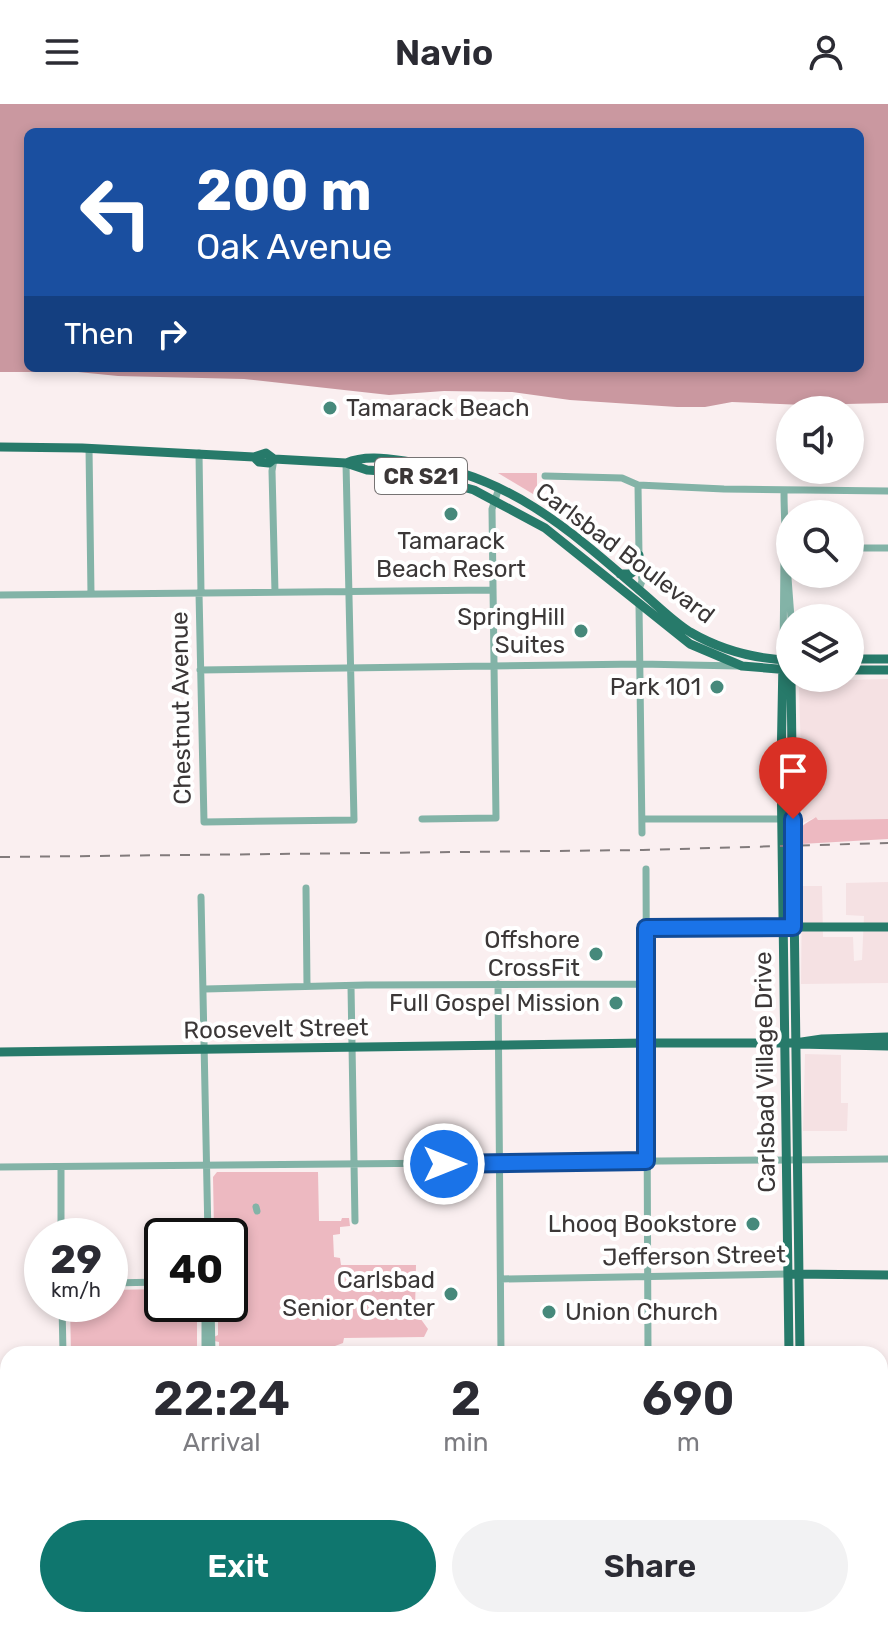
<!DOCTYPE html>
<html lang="en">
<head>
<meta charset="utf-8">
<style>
  :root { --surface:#fff; --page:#f2f2f3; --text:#2b2b33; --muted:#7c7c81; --accent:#0f766e }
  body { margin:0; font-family:Rubik,sans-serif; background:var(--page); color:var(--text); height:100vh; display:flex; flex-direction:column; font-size:30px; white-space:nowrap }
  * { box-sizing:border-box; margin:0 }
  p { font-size:26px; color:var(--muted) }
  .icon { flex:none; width:44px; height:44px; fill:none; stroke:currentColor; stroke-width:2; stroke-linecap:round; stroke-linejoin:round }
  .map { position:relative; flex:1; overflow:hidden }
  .panel { position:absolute; left:0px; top:1242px; width:888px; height:282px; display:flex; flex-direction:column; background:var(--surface); border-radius:24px 24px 0 0; box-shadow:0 4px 12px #0003 }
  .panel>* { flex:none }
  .top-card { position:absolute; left:24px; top:24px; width:840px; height:244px; border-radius:12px; box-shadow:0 4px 12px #0003; background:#1a4fa0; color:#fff; overflow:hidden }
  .fabs { position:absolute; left:776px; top:292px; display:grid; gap:16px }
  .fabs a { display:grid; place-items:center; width:88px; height:88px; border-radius:50%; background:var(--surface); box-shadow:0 4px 12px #0003; font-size:40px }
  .speed { position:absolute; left:24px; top:1114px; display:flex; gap:16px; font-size:40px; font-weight:700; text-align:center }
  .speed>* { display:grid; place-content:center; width:104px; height:104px; border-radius:50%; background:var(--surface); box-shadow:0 4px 12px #0003; line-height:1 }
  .speed small { font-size:20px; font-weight:400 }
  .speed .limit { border:4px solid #111; border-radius:12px; background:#fff; color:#111 }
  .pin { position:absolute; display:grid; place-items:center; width:68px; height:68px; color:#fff; margin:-82px -34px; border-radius:50% 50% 50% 0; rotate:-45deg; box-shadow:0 0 8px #0007 }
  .pin .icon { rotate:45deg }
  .me { position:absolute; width:88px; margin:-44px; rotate:90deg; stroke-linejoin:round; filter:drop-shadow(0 0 6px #0008) }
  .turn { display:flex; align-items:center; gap:28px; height:168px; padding:0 40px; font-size:36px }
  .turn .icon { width:104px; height:104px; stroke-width:2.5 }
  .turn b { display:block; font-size:56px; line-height:68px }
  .then { display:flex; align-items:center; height:76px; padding:0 40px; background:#0003; gap:16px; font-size:30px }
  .eta { display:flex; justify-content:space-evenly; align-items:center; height:136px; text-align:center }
  .eta b { font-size:48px; font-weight:600; line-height:56px }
  .primary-button { display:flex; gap:16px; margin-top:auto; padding:16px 40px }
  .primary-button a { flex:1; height:92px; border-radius:48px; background:var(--accent); color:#fff; font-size:32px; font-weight:600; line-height:92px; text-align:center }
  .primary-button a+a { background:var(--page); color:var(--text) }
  header { display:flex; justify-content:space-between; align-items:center; height:104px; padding:0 40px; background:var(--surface); font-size:36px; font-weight:600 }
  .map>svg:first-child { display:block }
</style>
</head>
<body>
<header><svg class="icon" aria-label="menu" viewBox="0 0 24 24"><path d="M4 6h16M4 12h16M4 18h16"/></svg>Navio<svg class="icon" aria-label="person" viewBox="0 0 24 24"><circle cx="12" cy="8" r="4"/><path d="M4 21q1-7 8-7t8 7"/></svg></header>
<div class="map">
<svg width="888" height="1523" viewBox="0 0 888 1523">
  <rect width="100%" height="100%" fill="#faeff0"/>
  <!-- built -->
  <path fill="#f5e1e3" d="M888 575V715L818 716 816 713 803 719 799 584 808 577Z
    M888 778V879L801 880 802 782H822L823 833H853L854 857 862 856 864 812 846 811V779Z
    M805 950 841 951V999H848L847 1027H803Z"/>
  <!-- green -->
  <path fill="#edb9c1" d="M498 369H537V382H543V396Z
    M816 713 818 716 888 715V735L801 740C800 719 801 723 816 713Z
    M217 1068H318L319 1117H341L342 1114H349L350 1122 340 1123V1130L333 1131 334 1153 340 1154 341 1161H416L415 1207 428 1225 424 1233 344 1234 343 1239 335 1242 334 1250H219V1238L214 1237V1233L218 1231V1200H230V1132H218V1128L214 1126 213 1073Z
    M162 1185V1200H197V1250H71L70 1200H110V1186Z
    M214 1516H397L433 1523H224Z"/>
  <!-- water -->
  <path fill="#ca98a0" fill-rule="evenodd" d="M0 0H888V299L804 301 732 298 705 303H677L570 296 512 288 444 287 389 291 244 275 118 272 78 268H0ZM28 28H860V264H28Z"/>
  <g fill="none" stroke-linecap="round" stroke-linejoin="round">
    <!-- minor -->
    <path stroke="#83b3a7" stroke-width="7" d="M89 344 91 490
      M199 349 201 489
      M274 355 272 367 275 488
      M545 372 622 374 638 381 724 385 888 387
      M638 381 639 451 642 477 639 485
      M784 387C784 430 788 472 791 514
      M850 444H888
      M199 489 204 718 354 716 346 359
      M0 491 493 486
      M639 501 642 729
      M783 556 784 451
      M200 566 640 560 738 562
      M422 715 496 714 492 405 499 384
      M642 715H783
      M646 765 648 1250
      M306 784 307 882
      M201 793 208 1132
      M646 824 783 823
      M498 880 501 1250
      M351 882 355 1117
      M205 885 366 881 644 880
      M0 1063 888 1055
      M61 1063V1132
      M256 1103 257 1107
      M501 1175 788 1170
      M110 1179 162 1178
      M62 1200 63 1250
      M205 1200V1250
      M211 1200 212 1250
      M880 1286H888
      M0 1353 8 1290
      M0 1435 8 1436
      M203 1516 214 1523
      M421 1516 452 1523"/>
    <!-- major -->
    <path stroke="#277a6a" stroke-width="9" d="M0 343 82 344 254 353 266 349 274 355
      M254 353 259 358 269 359 274 355 346 359 367 366 411 369 474 386 545 424 690 540 742 562 790 566
      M346 359C366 350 390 355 412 358 506 370 569 425 638 485 655 499 671 516 690 528 721 546 754 555 790 556
      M620 470H630L636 466 639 451
      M850 555H888
      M783 556 781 663 789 1250
      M850 566H888
      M791 574 800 1250
      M791 823H888
      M798 940 888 942
      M0 948 646 939H795L822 935 888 933
      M792 1170 888 1171
      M0 1290H8
      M797 1516V1523
      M150 1523 155 1516"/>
    <!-- highway -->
    <path stroke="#1a6255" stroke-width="11" d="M0 1386 8 1387
      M0 1412 8 1414
      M492 1516 516 1523
      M540 1516 575 1523
      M674 1516 711 1523
      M875 1516 888 1521"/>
    <!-- rail -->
    <path stroke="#827b7c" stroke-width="2" stroke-dasharray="10 10" stroke-linecap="butt" d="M0 753 643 746 888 739"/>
  </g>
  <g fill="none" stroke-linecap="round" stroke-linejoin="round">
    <defs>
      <path id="route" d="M444 1060 646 1057V824L793 823V715"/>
    </defs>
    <!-- route casing -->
    <use href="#route" stroke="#114b97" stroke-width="20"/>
    <!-- route -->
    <use href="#route" stroke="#1a73e8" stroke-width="14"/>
  </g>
  <!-- markers -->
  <g fill="#46897b" stroke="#fff" stroke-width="3">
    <circle cx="330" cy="304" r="8"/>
    <circle cx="451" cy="410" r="8"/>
    <circle cx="581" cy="527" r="8"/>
    <circle cx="717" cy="583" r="8"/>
    <circle cx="596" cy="850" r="8"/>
    <circle cx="616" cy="899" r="8"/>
    <circle cx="753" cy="1120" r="8"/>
    <circle cx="451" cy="1190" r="8"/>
    <circle cx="549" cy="1208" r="8"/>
  </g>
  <g text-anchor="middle" stroke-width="8" stroke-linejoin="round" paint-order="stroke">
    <!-- shield labels -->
    <rect fill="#fff" stroke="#767373" stroke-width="2" x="375" y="354" width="92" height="36" rx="6"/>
    <g font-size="22" font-weight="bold" fill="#3b3737">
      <text x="421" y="380">CR S21</text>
    </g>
    <!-- poi labels -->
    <g font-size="24" fill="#3b3737" stroke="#fff" text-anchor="end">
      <text x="346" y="312" text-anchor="start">Tamarack Beach</text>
      <text x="451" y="445" text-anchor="middle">Tamarack<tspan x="451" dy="28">Beach Resort</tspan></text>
      <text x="565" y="521">SpringHill<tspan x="565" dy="28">Suites</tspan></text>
      <text x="701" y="591">Park 101</text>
      <text x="580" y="844">Offshore<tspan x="580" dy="28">CrossFit</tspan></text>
      <text x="600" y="907">Full Gospel Mission</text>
      <text x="737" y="1128">Lhooq Bookstore</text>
      <text x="435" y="1184">Carlsbad<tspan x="435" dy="28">Senior Center</tspan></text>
      <text x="565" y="1216" text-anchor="start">Union Church</text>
    </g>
    <!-- street labels -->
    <g font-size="24" fill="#3b3737" stroke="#fff">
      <text transform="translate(625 449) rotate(37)" y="8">Carlsbad Boulevard</text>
      <text transform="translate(181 604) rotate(-91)" y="8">Chestnut Avenue</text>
      <text transform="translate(276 925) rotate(-1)" y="8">Roosevelt Street</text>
      <text transform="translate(765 968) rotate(-91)" y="8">Carlsbad Village Drive</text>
      <text transform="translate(694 1152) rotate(-1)" y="8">Jefferson Street</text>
    </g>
  </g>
</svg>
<div class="fabs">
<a><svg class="icon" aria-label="sound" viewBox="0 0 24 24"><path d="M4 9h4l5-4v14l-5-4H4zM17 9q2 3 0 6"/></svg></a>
<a><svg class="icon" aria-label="search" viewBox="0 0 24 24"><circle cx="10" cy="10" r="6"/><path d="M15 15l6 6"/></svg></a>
<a><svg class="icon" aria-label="layers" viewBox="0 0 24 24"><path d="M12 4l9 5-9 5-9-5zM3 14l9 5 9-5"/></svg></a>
</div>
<div class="speed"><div>29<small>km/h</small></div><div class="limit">40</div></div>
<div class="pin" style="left:793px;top:715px;background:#d93025"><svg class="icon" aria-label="arrive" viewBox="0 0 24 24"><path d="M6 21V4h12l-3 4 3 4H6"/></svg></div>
<svg class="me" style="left:444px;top:1060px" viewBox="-20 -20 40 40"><circle r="17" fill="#1a73e8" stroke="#fff" stroke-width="3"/><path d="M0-11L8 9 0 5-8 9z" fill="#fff"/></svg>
<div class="top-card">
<div class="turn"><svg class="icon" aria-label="left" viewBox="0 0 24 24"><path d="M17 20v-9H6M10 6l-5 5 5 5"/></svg><div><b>200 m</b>Oak Avenue</div></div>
<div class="then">Then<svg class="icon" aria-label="right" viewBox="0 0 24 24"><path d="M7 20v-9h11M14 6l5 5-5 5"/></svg></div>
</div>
<section class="panel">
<div class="eta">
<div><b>22:24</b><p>Arrival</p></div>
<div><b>2</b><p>min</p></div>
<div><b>690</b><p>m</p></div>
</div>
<div class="primary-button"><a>Exit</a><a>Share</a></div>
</section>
</div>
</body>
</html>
